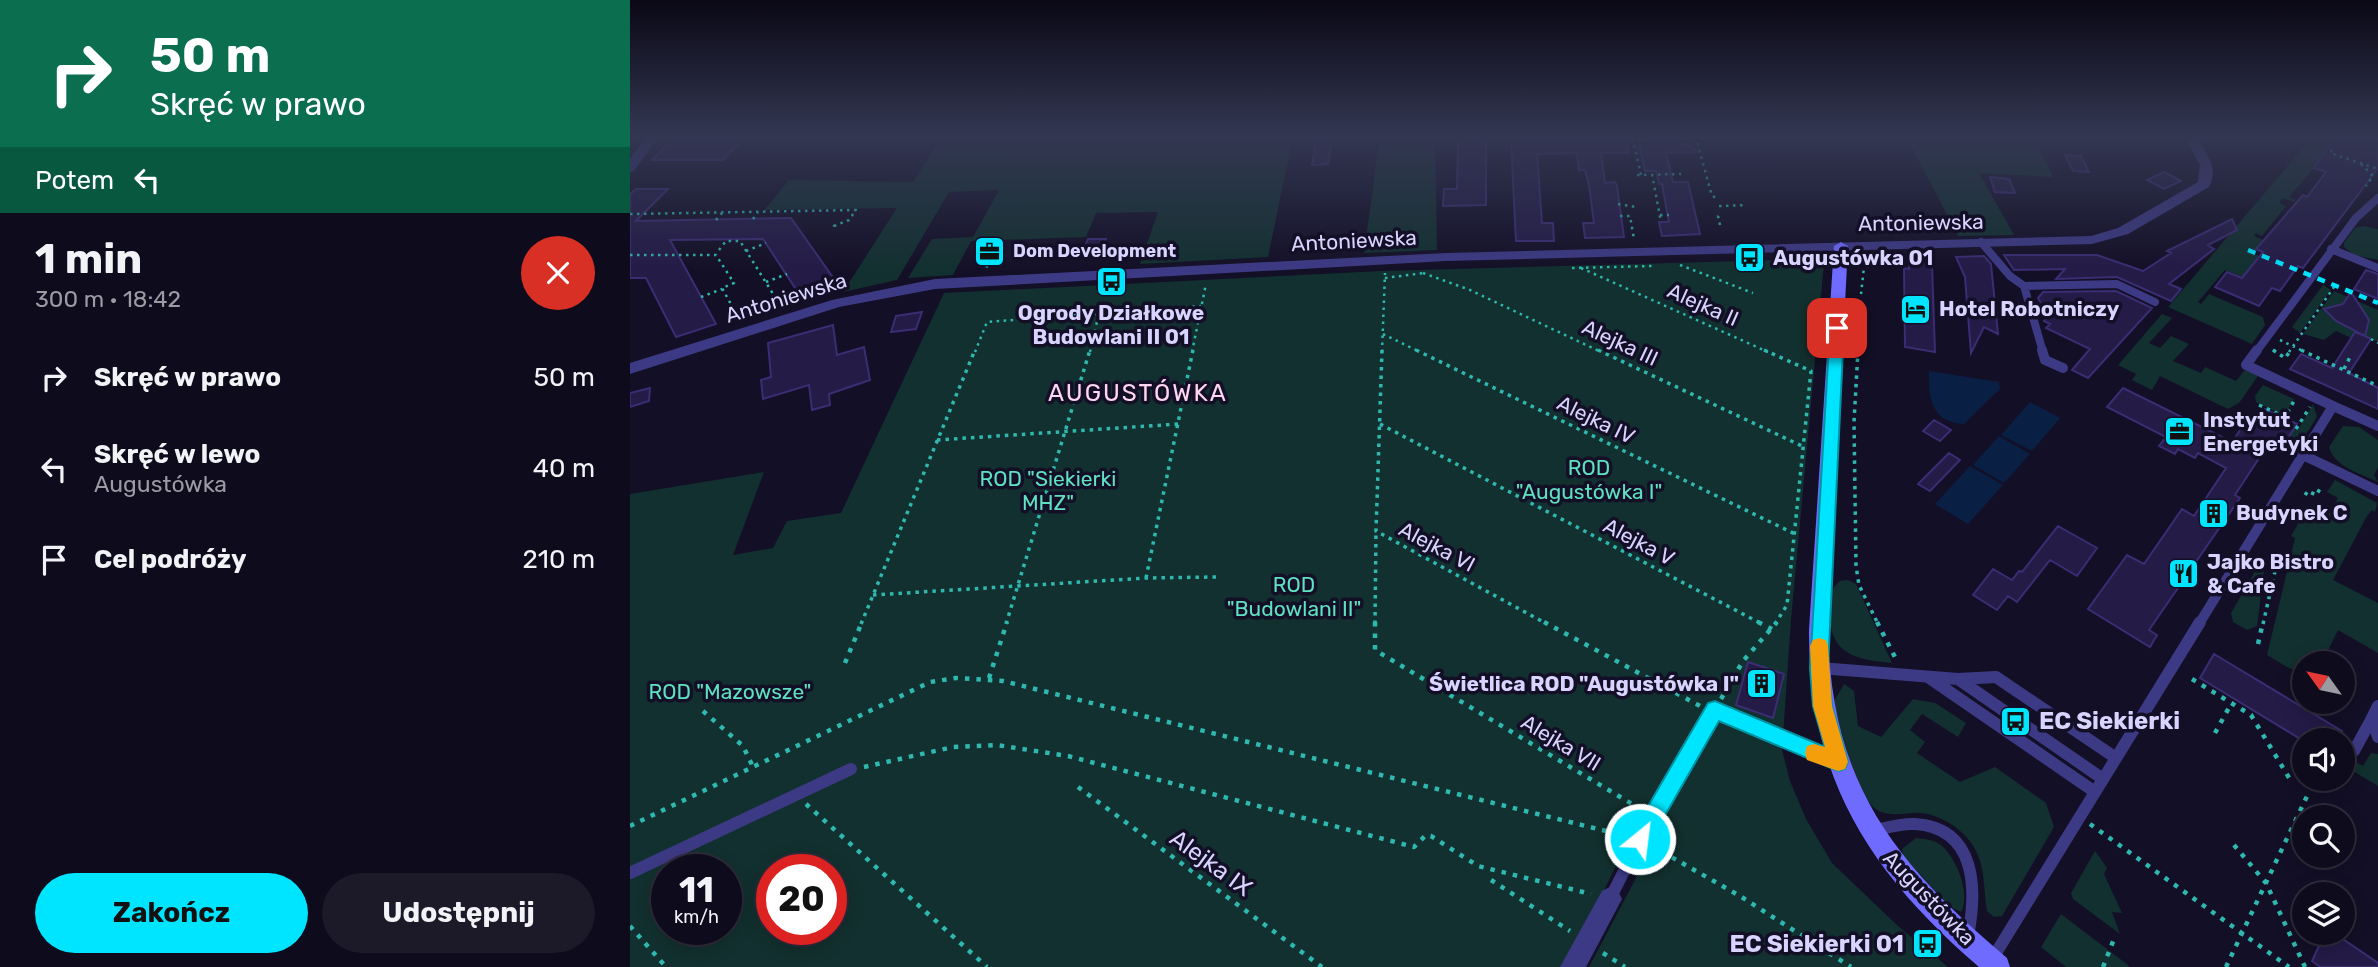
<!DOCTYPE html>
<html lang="pl">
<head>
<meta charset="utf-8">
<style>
  :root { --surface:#0e0b1c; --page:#1c1929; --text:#f1f3f6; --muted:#9b9ba3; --line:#2e2b3b; --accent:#00e5ff }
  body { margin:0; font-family:Rubik,sans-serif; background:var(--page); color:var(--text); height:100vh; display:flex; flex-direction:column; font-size:26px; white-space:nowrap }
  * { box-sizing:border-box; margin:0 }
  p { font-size:23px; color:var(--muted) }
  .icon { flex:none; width:38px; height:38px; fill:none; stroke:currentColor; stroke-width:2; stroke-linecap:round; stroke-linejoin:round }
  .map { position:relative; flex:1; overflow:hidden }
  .sheet { display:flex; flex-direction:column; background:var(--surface); width:630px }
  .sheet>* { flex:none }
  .top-card { background:#0b6e4f; color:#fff; overflow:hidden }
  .needle { width:46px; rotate:303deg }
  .buttons { position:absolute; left:1662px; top:651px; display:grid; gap:14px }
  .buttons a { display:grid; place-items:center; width:63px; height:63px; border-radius:50%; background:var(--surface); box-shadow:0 4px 18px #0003,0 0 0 2px var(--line); font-size:35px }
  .speed { position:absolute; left:21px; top:854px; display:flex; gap:14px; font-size:35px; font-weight:700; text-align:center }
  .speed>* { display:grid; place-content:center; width:91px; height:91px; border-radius:50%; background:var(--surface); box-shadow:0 4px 18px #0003,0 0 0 2px var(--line); line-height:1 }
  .speed small { font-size:18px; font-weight:400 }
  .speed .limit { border:10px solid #d22; background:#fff; color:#111 }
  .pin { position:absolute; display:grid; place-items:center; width:60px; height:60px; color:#fff; margin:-30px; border-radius:14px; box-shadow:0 4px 10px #0006 }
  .me { position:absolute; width:77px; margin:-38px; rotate:29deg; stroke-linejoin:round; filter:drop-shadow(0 0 5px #0008) }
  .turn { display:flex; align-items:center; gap:24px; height:147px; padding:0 35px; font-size:32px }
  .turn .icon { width:91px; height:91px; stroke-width:2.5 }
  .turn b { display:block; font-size:49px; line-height:60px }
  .then { display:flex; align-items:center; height:66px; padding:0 35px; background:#0003; gap:14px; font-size:26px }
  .round { display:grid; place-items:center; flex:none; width:74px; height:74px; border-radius:37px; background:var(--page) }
  .headline { display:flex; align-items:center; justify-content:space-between; height:119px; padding:0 35px }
  h1 { font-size:42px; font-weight:700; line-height:52px }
  .primary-button { display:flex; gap:14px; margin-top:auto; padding:14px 35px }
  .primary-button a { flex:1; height:80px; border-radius:42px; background:var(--accent); color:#111; font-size:28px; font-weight:700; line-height:80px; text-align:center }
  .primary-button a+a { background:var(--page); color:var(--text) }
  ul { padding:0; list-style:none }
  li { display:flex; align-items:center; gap:21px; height:91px; padding:0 35px }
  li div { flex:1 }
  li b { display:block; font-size:26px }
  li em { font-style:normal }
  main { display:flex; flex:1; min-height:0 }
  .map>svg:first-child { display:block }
</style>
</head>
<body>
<main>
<section class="sheet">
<div class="top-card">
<div class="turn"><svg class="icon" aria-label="right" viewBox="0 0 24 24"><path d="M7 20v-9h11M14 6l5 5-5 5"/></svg><div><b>50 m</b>Skręć w prawo</div></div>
<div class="then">Potem<svg class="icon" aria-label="left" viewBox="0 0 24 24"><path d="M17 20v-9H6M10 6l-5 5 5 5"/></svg></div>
</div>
<div class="headline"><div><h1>1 min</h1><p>300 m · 18:42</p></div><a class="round" style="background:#d93025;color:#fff"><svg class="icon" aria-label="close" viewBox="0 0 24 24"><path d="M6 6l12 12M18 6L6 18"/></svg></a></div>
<ul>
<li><svg class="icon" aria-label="right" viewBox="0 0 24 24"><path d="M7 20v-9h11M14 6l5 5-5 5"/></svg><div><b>Skręć w prawo</b></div><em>50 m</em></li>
<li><svg class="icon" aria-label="left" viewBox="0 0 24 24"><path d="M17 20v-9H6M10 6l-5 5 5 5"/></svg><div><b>Skręć w lewo</b><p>Augustówka</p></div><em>40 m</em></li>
<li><svg class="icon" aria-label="arrive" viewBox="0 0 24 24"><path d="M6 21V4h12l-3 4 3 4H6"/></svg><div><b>Cel podróży</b></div><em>210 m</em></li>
</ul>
<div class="primary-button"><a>Zakończ</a><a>Udostępnij</a></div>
</section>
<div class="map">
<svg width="1748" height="967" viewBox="0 0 1748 967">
  <rect width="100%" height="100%" fill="#130f26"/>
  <!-- green -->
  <path fill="#12302f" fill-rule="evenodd" d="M313 136H663L638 257 510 264 528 212 466 213 456 237 341 241 323 275 278 278 302 239 343 237 369 190 319 192 267 280 213 292 267 208 134 210 159 180 283 182Z
    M750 136H805L807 250 734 253Z
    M1276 136H1404L1423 177 1349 173 1384 235 1328 236Z
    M1683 136H1702L1695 145 1698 147 1695 151 1730 164 1742 176 1691 159 1659 197 1666 200 1664 202 1653 198 1649 203 1656 206 1632 236 1626 233 1624 236 1633 240 1623 253 1629 256 1613 277 1595 270 1568 302 1571 304 1579 294 1633 317 1635 325 1622 344 1538 307Z
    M1733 226 1748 229V260L1724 255 1714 247V243L1725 228Z
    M1190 259 1194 263 1161 620 1152 750 1160 781 1176 819 1202 863 1268 926 1318 967H959L1034 825 1009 818 967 905 933 967H0V494L134 472 103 555 143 548 157 521 211 513 314 293 751 271ZM37 870H96V929H37ZM142 870H201V929H142Z
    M1693 285 1701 290 1670 333 1662 327Z
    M1704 291 1748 310V342L1725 332 1721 338 1706 331 1694 340 1673 334Z
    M1532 314 1542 318 1519 343 1530 348 1541 336 1559 344 1543 361 1571 373 1575 367 1606 381 1615 370 1628 376 1609 403 1598 409 1530 376 1522 390 1502 380 1506 374 1488 365Z
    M1633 385 1664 399 1654 416 1626 402 1625 396Z
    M1683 404 1687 417 1665 452 1652 447 1664 429 1668 430Z
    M1713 426 1729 427 1748 440V467L1744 475 1748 482C1732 474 1704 467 1699 447Z
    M1705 480 1747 503 1745 512 1742 510 1737 516 1703 580 1748 603V653L1708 630 1692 663H1675L1674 672 1659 668 1637 655 1665 538 1661 536 1668 524 1664 522 1675 506 1697 517 1708 498 1697 492Z
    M1631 561 1635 563 1627 626 1617 630 1603 622 1601 613Z
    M1218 580 1226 584 1262 663C1225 659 1199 655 1200 611 1201 598 1199 590 1210 581Z
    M1214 684 1224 691 1228 726 1251 737 1283 699 1305 703 1336 723 1328 737 1292 714 1280 730 1295 742 1287 753 1330 782 1365 767 1416 803 1424 827 1372 916 1364 917 1357 911C1354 894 1355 875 1349 858 1341 833 1309 811 1283 813 1269 814 1253 817 1242 806 1226 789 1209 725 1204 701Z
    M1741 753 1748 754V786L1713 765V759L1719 762 1720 759 1733 766Z
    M1286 838C1296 839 1305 840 1312 846 1327 859 1341 895 1331 912L1319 906 1273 856 1272 849Z
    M1465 851 1477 868 1474 874 1492 913 1482 912 1490 934 1443 899 1441 893Z
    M1431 914 1498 965 1499 967H1436L1411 947Z"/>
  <!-- water -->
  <path fill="#0a1f44" d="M1299 371 1369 382 1370 389 1334 424C1301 422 1298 397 1299 371Z
    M1400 402 1430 418 1402 451 1371 435Z
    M1369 436 1400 454 1374 483 1343 465Z
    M1340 466 1373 485 1338 524 1305 504Z"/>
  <!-- building -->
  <path fill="#241b47" stroke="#3b2d73" stroke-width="2" d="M46 136H116L93 160H22Z
    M687 136H702L698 164 682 165Z
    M1706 136H1722L1748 145V168L1673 268 1668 266 1650 291 1642 288 1629 306 1585 287 1597 272 1612 278 1633 252 1626 249 1673 195 1677 197 1696 172 1684 168Z
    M996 139 999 153H971L975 183 985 182 987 186 994 237 955 238 953 223H964L959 185 955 170H949L947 153 907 154 912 223H923L924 241H886L881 141Z
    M1043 139 1071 152 1036 153 1043 182H1058L1070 234 1032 236 1029 222H1039L1032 184H1029L1026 171H1015L1008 140Z
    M828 141H856V205L813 206 814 189H827Z
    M1435 155 1451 156 1459 172 1443 171Z
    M1534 172 1551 181 1534 189 1517 180Z
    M1360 177 1379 179 1385 193 1365 192Z
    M6 189H38L6 221 161 218 209 286 171 297 133 239 40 240 86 324 46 337 16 278H0V194Z
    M1602 219 1607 230 1578 245 1584 249 1539 284 1551 289 1541 301 1487 277 1426 279 1435 269 1384 270 1374 255H1467L1513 271 1541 253 1537 251Z
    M458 239H476L470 253 452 254Z
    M1354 256 1361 264 1368 334 1354 327 1341 353 1335 277 1326 257Z
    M1279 261 1302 265 1305 352 1275 347 1274 268 1279 269Z
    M1736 270 1748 274V299L1724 289Z
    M1486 291 1522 308 1458 378 1442 370 1460 349 1416 328 1420 324 1414 321 1418 317 1408 298 1413 292Z
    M1721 292 1739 320 1735 336 1741 339 1719 373 1748 388V409L1660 369 1671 354 1702 368 1725 332 1735 336 1706 321 1694 309 1713 304Z
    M292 312 286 329 261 332 266 316Z
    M203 325 207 355 234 347 240 380 199 394 200 405 182 410 179 385 133 399 131 380 141 377 138 343Z
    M20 388 19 401 0 407V393Z
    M1493 388 1602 442 1617 420 1625 424 1635 409 1667 424 1649 452 1637 446 1605 495 1610 498 1519 630 1527 635 1520 647 1458 609 1497 555 1514 564 1552 509 1564 516 1596 468 1568 453 1565 458 1548 449 1545 454 1529 446 1536 437 1477 407Z
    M1304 420 1321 430 1310 441 1293 431Z
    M1319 453 1330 460 1300 491 1288 484Z
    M1428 526 1467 548 1447 576 1420 560 1387 602 1378 596 1367 610 1343 595 1363 569 1382 580 1389 571 1392 572Z
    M1584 654 1712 731 1707 740H1672L1570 678Z
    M1118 662 1154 674 1143 718 1106 705Z
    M1695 933H1704L1748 963V967H1690L1682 961Z"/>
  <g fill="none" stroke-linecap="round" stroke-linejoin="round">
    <!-- path-far2 -->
    <path stroke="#2fb8b0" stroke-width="2.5" stroke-dasharray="2.5 4.5" stroke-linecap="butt" d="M1702 150 1700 153 1748 169
      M1731 164 1743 176 1736 186
      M1022 174 1031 222
      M1007 175 1051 174
      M1011 175 1003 139 1066 138 1082 196 1087 198
      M988 204 1006 207
      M1089 206 1117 205
      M0 214 226 210 219 220 204 226 206 228
      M1030 215H1039
      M990 216H1000L1004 239
      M123 219 128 212
      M86 220 92 213
      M1090 225 1088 216 1091 213
      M89 250 96 241H110L145 297 146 304 140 310
      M116 251 136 243
      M0 255H86L104 283 92 288 109 319 113 318
      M353 256 351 265 360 267
      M1050 265 1123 293
      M942 268 1022 266
      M951 268 1138 352
      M793 273 840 290 971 352
      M755 278 794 273
      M136 282 157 274
      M1231 294 1235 258
      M71 297 92 289
      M753 334 790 352
      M1741 339 1748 343
      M1650 340 1675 352
      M1643 350 1646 352
      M345 352 357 322 571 306
      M460 352 469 313
      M562 352 576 284
      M752 352 755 273
      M1228 352V348
      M1659 352 1704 287"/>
    <!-- path-far1 -->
    <path stroke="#2fb8b0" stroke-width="3.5" stroke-dasharray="3.5 5" stroke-linecap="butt" d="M752 350 746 531 917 624
      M786 350 1165 534
      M968 350 1172 446
      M1134 350 1181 371 1157 605 1145 624
      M1228 350 1224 422 1226 566 1229 585 1248 624
      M1643 350 1655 358 1661 350
      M1671 350 1748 386
      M1714 369 1720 357
      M1629 405 1655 417 1664 401
      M750 424 1132 624
      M1666 429 1680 407
      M307 440 549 424
      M1675 495 1678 491 1686 495 1690 489
      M516 578 563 350
      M243 595 516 578 586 577
      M231 624 345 350
      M376 624 460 350
      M745 624 746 531
      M1633 624 1646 567 1639 557"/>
    <!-- path -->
    <path stroke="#2fb8b0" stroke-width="4.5" stroke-dasharray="4.5 7" stroke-linecap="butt" d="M745 622V650L1012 810
      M914 622 1072 707
      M1128 622 1142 629
      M1247 622 1266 659
      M1628 644 1633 622
      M215 663 232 622
      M359 678 377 622
      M1562 679 1621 715 1661 781
      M1091 699 1113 661 1147 622
      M73 711 113 746 123 767
      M1585 733 1601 704
      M234 767 323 747 367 745 438 756 784 847 796 835 801 836 848 866 961 894
      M448 787 692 967
      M176 804 357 967
      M1460 824 1659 967
      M0 826 300 682 326 678 373 681 996 836
      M1604 845 1636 883 1675 967
      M1022 846 1110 896 1221 967
      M861 880 940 931
      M0 926 36 967
      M973 953 995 967
      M1473 967 1484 939
      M1596 967 1679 792"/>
    <!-- lane-far2 -->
    <path stroke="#3d3a85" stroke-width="8" d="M1745 136 1748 138
      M1351 242 1380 276 1394 286
      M1701 249 1748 268
      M1413 352 1394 286 1487 284 1525 302
      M1626 352 1726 218 1748 198"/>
    <!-- lane-far1 -->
    <path stroke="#3d3a85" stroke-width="10" d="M1412 350 1415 360 1433 368
      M1627 350 1616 365 1703 406
      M1673 455 1748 491
      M1569 624 1703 406 1748 426"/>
    <!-- lane -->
    <path stroke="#3d3a85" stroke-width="12" d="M1190 668 1328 679 1366 677 1486 758
      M1298 677 1465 792
      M1328 679 1473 779
      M1748 706 1742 718 1748 737
      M1724 751 1742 718
      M1242 831C1256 828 1271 823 1285 824 1347 828 1347 890 1338 936
      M0 873 221 769
      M980 899 1010 839 1085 710 1208 762
      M1361 961 1570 622"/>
    <!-- street -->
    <path fill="#3d3a85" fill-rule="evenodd" d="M17 136H29L4 171 0 172V159Z
      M1554 136H1566C1577 153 1589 168 1579 187L1498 234 1462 244 816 261 305 289 209 307 0 374V363L202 300 305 279 816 253 1461 236 1488 228 1568 182 1570 165Z
      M980 887 988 891 992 899 956 967H930L972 891Z"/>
    <!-- secondary -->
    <path fill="#6f6bff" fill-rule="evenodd" d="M1211 242 1218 246 1198 630C1201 784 1264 862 1377 958L1380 967H1349C1240 873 1178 778 1179 630L1204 246Z"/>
    <!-- rail -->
    <path stroke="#00e5ff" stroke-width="4.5" stroke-dasharray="8 7" stroke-linecap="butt" d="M1618 250 1748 303"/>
  </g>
  <!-- sky -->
  <linearGradient id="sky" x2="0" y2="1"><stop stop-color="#0a0815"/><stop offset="0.5" stop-color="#333752"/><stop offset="1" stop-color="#333752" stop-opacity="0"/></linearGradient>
  <rect width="1748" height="272" fill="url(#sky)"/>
  <!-- route -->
  <path fill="#00e5ff" stroke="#0095a6" stroke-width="2" d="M1207 323 1214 328 1198 668 1202 706 1218 762 1215 769 1208 771 1089 721 1017 847 1010 850 1003 847 1000 839 1003 832 1078 703 1085 701 1195 747 1183 706 1180 668 1200 328Z"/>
  <!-- slow -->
  <path fill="#f59e0b" d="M1189 638 1196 640 1198 646 1202 706 1218 762 1215 769 1208 771 1177 760 1175 753 1177 746 1184 744 1195 747 1183 706 1180 646 1183 640Z"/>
  <!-- icons -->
  <defs>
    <symbol id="office-square" viewBox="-11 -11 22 22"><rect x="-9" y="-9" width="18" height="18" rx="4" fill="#00e5ff" stroke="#130f26"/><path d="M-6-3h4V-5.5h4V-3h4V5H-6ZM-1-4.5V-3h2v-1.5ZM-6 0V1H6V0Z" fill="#111"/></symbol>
    <symbol id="bus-square" viewBox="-11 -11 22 22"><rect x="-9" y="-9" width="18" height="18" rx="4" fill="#00e5ff" stroke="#130f26"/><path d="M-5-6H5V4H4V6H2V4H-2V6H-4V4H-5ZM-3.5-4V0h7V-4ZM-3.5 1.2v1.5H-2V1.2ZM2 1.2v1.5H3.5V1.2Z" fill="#111"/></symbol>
    <symbol id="hotel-square" viewBox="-11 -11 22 22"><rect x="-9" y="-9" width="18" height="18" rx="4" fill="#00e5ff" stroke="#130f26"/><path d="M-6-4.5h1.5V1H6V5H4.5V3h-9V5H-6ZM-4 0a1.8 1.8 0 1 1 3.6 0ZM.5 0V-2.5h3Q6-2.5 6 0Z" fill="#111"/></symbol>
    <symbol id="building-square" viewBox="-11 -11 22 22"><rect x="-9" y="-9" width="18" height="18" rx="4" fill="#00e5ff" stroke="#130f26"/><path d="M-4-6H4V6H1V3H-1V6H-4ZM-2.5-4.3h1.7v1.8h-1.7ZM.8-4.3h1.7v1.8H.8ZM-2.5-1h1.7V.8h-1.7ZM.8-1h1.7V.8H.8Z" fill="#111"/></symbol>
    <symbol id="restaurant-square" viewBox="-11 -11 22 22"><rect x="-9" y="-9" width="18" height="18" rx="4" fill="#00e5ff" stroke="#130f26"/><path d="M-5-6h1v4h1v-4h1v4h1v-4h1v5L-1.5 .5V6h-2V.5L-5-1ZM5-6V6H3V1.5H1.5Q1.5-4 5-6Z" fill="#111"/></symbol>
  </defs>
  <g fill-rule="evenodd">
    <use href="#office-square" x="342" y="234" width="35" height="35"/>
    <use href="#bus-square" x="1102" y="240" width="35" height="35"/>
    <use href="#bus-square" x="464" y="264" width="35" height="35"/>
    <use href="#hotel-square" x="1268" y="292" width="35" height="35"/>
    <use href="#office-square" x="1532" y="414" width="35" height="35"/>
    <use href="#building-square" x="1566" y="496" width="35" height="35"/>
    <use href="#restaurant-square" x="1536" y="556" width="35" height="35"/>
    <use href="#building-square" x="1114" y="666" width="35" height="35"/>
    <use href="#bus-square" x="1368" y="704" width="35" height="35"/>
    <use href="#bus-square" x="1280" y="926" width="35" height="35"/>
  </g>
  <g text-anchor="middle" stroke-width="7" stroke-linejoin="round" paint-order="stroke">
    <!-- far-poi labels -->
    <g font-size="18" font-weight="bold" fill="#d9d4ff" stroke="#130f26" text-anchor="start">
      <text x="383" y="257">Dom Development</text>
    </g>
    <!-- street labels -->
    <g font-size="21" fill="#d9d4ff" stroke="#130f26">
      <text transform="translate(1291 223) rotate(-1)" y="7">Antoniewska</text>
      <text transform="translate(724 241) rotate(-3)" y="7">Antoniewska</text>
      <text transform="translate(156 298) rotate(-17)" y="7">Antoniewska</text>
      <text transform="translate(1073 305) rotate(24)" y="7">Alejka II</text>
      <text transform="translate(990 343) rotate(25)" y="7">Alejka III</text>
      <text transform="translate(966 420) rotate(26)" y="7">Alejka IV</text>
      <text transform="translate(1009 542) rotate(28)" y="7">Alejka V</text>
      <text transform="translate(807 547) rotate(28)" y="7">Alejka VI</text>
      <text transform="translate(931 743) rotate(31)" y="7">Alejka VII</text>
      <text transform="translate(1299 898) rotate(46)" y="7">Augustówka</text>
    </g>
    <!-- poi labels -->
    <g font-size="21" font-weight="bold" fill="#d9d4ff" stroke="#130f26" text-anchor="start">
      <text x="1143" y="265">Augustówka 01</text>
      <text x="1309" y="316">Hotel Robotniczy</text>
      <text x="481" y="320" text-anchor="middle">Ogrody Działkowe<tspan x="481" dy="24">Budowlani II 01</tspan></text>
      <text x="1573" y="427">Instytut<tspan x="1573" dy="24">Energetyki</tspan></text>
      <text x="1606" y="520">Budynek C</text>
      <text x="1577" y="569">Jajko Bistro<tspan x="1577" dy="24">&amp; Cafe</tspan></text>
      <text x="1109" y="691" text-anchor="end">Świetlica ROD "Augustówka I"</text>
    </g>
    <!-- park labels -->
    <g font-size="21" fill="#5fe0c0" stroke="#130f26">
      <text x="959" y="475">ROD<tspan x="959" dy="24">"Augustówka I"</tspan></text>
      <text x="418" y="486">ROD "Siekierki<tspan x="418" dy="24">MHZ"</tspan></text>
      <text x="664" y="592">ROD<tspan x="664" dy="24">"Budowlani II"</tspan></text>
      <text x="100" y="699">ROD "Mazowsze"</text>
    </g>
    <!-- quarter labels -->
    <g font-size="24" letter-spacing="2" fill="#ffd6f0" stroke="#130f26">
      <text x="508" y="401">AUGUSTÓWKA</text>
    </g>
    <!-- near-poi labels -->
    <g font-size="24" font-weight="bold" fill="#d9d4ff" stroke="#130f26" text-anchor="start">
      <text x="1409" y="729">EC Siekierki</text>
      <text x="1274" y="952" text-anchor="end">EC Siekierki 01</text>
    </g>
    <!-- near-street labels -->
    <g font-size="24" fill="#d9d4ff" stroke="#130f26">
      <text transform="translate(581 863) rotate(36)" y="8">Alejka IX</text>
    </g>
  </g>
</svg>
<div class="buttons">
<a><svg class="needle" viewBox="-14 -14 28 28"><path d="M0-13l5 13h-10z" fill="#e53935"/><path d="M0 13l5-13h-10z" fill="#9b9ba3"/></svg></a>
<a><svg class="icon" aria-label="sound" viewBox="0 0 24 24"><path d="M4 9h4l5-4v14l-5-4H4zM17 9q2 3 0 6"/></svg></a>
<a><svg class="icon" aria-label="search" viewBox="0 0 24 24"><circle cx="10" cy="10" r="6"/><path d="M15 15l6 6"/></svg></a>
<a><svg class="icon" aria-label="layers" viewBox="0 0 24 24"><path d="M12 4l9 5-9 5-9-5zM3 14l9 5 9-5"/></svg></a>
</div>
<div class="speed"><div>11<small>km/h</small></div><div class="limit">20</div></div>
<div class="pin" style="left:1207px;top:328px;background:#d93025"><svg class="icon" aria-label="arrive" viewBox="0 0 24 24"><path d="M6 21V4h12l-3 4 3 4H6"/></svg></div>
<svg class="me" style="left:1010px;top:839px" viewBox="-20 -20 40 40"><circle r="17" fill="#00e5ff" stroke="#fff" stroke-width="3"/><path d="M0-11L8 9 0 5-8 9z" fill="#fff"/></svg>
</div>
</main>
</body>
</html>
